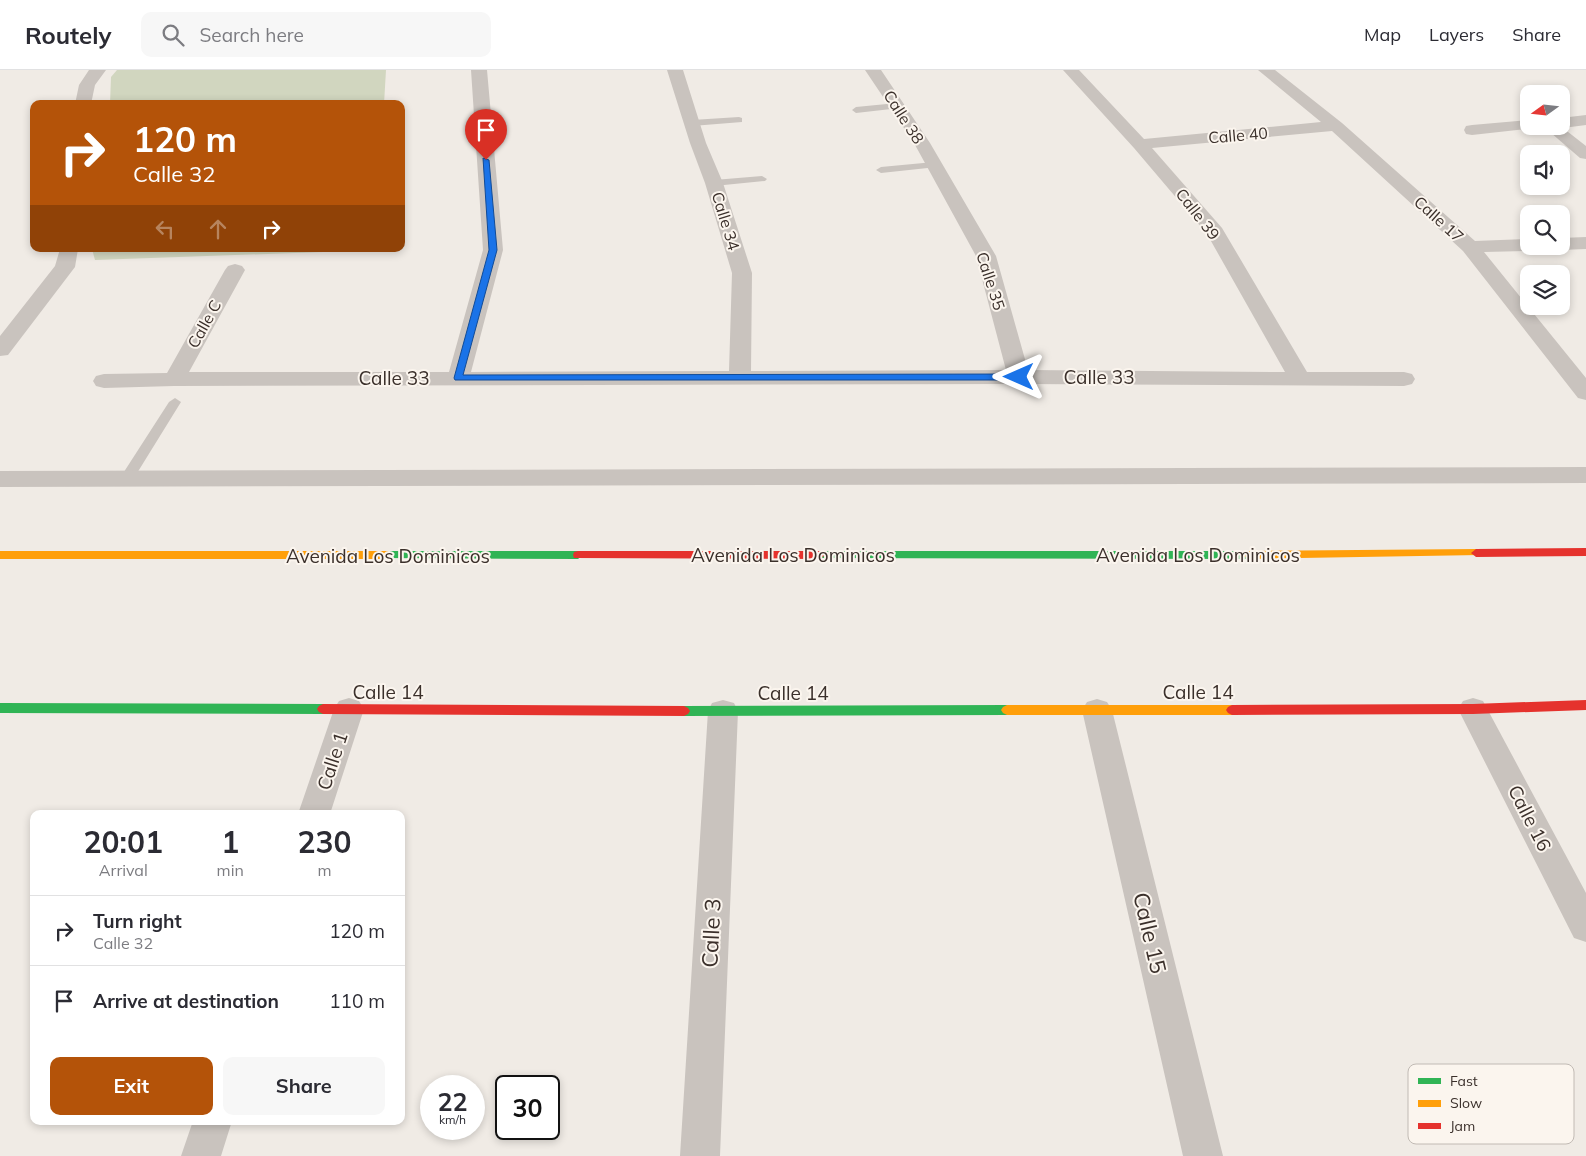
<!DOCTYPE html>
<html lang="en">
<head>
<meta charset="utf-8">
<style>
  :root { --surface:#fff; --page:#f7f7f7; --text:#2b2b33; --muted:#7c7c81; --line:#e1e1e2; --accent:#b45309 }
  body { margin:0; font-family:Mulish,sans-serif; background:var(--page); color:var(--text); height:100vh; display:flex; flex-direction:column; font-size:19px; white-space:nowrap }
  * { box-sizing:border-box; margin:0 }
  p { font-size:16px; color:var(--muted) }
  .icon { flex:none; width:28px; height:28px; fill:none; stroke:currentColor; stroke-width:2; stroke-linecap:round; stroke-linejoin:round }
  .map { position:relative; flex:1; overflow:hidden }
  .panel { position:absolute; left:30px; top:740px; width:375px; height:315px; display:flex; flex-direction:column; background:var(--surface); border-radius:10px; box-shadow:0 2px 8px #0003 }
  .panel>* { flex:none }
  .hud { position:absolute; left:30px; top:30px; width:375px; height:152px; border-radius:10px; box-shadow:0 2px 8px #0003; background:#b45309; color:#fff; overflow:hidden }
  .needle { width:32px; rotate:255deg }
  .buttons { position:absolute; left:1520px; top:15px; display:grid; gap:10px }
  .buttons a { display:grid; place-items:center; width:50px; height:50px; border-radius:10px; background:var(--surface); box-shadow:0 2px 8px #0003; font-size:25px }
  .speed { position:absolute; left:420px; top:1005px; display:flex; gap:10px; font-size:25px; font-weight:700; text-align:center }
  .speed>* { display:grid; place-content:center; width:65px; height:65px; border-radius:50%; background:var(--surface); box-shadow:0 2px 8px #0003; line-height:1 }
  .speed small { font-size:12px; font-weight:400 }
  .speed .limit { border:2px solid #111; border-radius:8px; background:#fff; color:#111 }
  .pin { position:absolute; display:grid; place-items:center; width:42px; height:42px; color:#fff; margin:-51px -21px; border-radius:50% 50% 50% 0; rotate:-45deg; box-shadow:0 0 5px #0007 }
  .pin .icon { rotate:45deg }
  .me { position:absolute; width:55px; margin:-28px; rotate:270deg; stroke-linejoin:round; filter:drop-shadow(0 0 4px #0008) }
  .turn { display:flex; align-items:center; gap:18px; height:105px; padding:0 20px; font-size:22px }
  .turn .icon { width:65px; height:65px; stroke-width:2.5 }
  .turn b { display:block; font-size:35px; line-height:42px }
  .lanes { display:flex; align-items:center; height:48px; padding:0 20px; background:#0003; justify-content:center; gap:25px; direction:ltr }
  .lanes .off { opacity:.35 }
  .eta { display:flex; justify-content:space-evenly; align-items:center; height:85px; text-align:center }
  .eta b { font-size:30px; font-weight:700; line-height:35px }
  .primary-button { display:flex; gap:10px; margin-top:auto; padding:10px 20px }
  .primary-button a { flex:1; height:58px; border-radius:10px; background:var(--accent); color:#fff; font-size:20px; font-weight:700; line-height:58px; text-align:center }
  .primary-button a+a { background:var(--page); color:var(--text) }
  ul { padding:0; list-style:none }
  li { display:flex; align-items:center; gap:15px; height:70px; padding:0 20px; border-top:1px solid var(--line) }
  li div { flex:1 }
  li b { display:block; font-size:19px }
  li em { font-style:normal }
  header { display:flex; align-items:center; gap:30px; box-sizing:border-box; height:70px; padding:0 25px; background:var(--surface); border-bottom:1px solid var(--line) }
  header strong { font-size:24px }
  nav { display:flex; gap:28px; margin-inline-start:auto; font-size:18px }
  .search { width:350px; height:45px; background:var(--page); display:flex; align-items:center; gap:12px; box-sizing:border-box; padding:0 18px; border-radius:10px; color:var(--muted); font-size:19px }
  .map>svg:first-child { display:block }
</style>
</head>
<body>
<header>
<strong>Routely</strong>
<div class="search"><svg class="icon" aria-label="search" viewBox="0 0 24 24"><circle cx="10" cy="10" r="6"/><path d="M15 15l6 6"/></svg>Search here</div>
<nav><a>Map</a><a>Layers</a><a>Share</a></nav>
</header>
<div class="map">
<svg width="1586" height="1086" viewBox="0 0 1586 1086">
  <rect width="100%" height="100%" fill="#f0ebe5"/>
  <!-- green -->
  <path fill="#d1d6bf" d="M117 0H386L384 34H110L111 7Z
    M92 179H379L378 180 95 190Z"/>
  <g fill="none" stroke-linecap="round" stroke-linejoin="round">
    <!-- lane -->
    <path fill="#c9c3be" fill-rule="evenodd" d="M897 33 900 34V38L856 43 852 40 856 37Z
      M739 47 742 48V52L692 56 688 53 692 50Z
      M934 92 937 93V97L881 103 876 100 881 97Z
      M762 106 767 109 765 111 714 116 709 113 714 110Z
      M175 328 181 332 134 408 127 412 122 411 120 408 169 332Z"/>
    <!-- street -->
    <path fill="#c9c3be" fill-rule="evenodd" d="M89 0H106L95 15 91 34H75L79 15Z
      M471 0H487L503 180 471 302 729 301 732 203 705 113 690 73 667 0H683L706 73 723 113 752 203 751 301 1006 300 976 186 914 73 865 0H881L930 73 996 186 1028 300 1285 302 1207 164 1134 78 1063 0H1079L1144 69 1321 52 1258 0H1275L1342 53 1475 171 1529 169V176H1538L1536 179 1529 181 1484 182 1586 308V330L1578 328 1463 181 1332 61 1152 78 1222 158 1307 302H1404L1412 304 1415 309 1412 314 1404 316 1019 314 174 316 104 318 96 316 93 311 96 306 104 304 167 303 225 200 228 196 235 194 242 196 245 200 189 302H449L483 180Z
      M1586 45V55L1563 58 1586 76V89L1580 88 1543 56H1561V48Z
      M1529 50V56H1536L1535 58 1472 65 1466 64 1464 60 1466 56 1472 55Z
      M1586 167V179L1561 180 1553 176H1561V168Z
      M60 179H78L75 197 8 285 0 286V266L55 196Z
      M1586 397V413L0 417V401Z
      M349 628 359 631 364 639 330 744H298L334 639 339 631Z
      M1473 628 1483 631 1586 823V872L1574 868 1458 639 1463 631Z
      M1097 629 1107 632 1112 640 1223 1086H1183L1082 640 1087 632Z
      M723 630 734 633 738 641 720 1086H680L708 641 712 633Z
      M193 1051H232L221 1086H181Z"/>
    <!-- fast -->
    <path fill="#30b455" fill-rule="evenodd" d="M388 481H578L583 485 578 489 384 488 383 485 384 482Z
      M820 481H1248L1253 485 1248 489 816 488 815 485Z
      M0 633 323 634 327 636 329 639 327 642 323 644 0 643Z
      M1007 635 1011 637 1013 640 1011 643 1007 645 684 646 680 644 678 641 680 638 684 636Z"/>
    <!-- slow -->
    <path fill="#ff9f0a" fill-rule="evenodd" d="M1476 479 1481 483 1480 485 1248 489 1243 485 1248 481Z
      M0 481H388L393 485 388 489H0Z
      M1007 635H1232L1236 637 1238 640 1236 643 1232 645H1007L1003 643 1001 640 1003 637Z"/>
    <!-- jam -->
    <path fill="#e5322d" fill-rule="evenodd" d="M1586 478V486L1476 487 1471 483 1476 479Z
      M578 481H820L825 485 820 489 574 488 573 485 574 482Z
      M1586 630V640L1473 644 1232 645 1228 643 1226 640 1228 637 1232 635 1473 634Z
      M323 634 684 636 688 638 690 641 688 644 684 646 323 644 319 642 317 639 319 636Z"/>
  </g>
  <!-- route -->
  <path fill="#1a73e8" stroke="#114b97" d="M483 88 489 90 497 180 463 305 1019 304 1024 307 1019 310H455L454 308 489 180Z"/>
  <g text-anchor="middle" stroke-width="4" stroke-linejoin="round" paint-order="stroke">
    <!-- far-street labels -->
    <g font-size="16" fill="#3b302b" stroke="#fbf5ee">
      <text transform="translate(904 47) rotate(57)" y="6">Calle 38</text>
      <text transform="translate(1238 65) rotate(-5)" y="6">Calle 40</text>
      <text transform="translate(1198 144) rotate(52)" y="6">Calle 39</text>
      <text transform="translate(1439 149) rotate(42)" y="6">Calle 17</text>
      <text transform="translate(726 151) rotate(73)" y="6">Calle 34</text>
      <text transform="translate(991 211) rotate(72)" y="6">Calle 35</text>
      <text transform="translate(204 254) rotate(-61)" y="6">Calle C</text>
    </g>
    <!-- street labels -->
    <g font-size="19" fill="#3b302b" stroke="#fbf5ee">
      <text x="1099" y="314">Calle 33</text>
      <text x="394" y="315">Calle 33</text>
      <text x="793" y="492">Avenida Los Dominicos</text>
      <text x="1198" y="492">Avenida Los Dominicos</text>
      <text x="388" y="493">Avenida Los Dominicos</text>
      <text x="388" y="629">Calle 14</text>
      <text x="1198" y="629">Calle 14</text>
      <text x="793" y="630">Calle 14</text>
      <text transform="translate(332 691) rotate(-72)" y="7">Calle 1</text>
      <text transform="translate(1530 748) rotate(63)" y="7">Calle 16</text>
    </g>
    <!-- near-street labels -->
    <g font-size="22" fill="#3b302b" stroke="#fbf5ee">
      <text transform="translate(711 863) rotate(-87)" y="8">Calle 3</text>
      <text transform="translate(1150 863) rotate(77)" y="8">Calle 15</text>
    </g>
  </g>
  <!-- legend -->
  <rect x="1408" y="994" width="166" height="80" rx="8" fill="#fbf5ee" stroke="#c1bab4" stroke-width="1"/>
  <rect x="1418" y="1008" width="23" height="6" fill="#30b455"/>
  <rect x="1418" y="1030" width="23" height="7" fill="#ff9f0a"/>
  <rect x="1418" y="1053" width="23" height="6" fill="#e5322d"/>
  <g font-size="14" fill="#3b302b">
    <text x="1450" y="1016">Fast</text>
    <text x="1450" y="1038">Slow</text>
    <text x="1450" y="1061">Jam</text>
  </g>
</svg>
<div class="buttons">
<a><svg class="needle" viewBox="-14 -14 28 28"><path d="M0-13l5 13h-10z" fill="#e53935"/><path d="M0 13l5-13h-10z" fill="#7c7c81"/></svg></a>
<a><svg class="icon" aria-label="sound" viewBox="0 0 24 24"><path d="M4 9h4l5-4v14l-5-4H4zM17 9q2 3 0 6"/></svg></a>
<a><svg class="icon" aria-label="search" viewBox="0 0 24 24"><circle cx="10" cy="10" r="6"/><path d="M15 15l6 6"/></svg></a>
<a><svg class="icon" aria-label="layers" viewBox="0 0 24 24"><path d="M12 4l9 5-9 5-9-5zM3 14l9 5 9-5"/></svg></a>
</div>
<div class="speed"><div>22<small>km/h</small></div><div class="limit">30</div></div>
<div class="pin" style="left:486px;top:90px;background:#d93025"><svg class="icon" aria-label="arrive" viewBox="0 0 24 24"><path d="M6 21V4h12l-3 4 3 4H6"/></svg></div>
<svg class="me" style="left:1019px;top:307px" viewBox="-20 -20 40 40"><path d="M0-17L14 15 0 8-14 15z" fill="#1a73e8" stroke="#fff" stroke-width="4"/></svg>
<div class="hud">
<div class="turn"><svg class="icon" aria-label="right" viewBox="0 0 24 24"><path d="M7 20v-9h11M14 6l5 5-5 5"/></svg><div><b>120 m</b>Calle 32</div></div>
<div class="lanes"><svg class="icon off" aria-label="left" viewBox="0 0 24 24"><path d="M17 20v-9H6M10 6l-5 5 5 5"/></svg><svg class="icon off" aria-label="ahead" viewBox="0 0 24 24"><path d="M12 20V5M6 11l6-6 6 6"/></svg><svg class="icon" aria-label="right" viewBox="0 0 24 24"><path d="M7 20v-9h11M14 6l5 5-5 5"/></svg></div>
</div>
<section class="panel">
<div class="eta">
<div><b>20:01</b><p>Arrival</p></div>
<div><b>1</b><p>min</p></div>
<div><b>230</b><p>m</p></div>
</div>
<ul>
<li><svg class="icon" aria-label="right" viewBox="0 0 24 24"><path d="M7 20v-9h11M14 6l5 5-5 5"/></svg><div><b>Turn right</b><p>Calle 32</p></div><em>120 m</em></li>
<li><svg class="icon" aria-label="arrive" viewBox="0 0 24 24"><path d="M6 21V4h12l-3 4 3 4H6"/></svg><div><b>Arrive at destination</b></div><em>110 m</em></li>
</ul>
<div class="primary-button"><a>Exit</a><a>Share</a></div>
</section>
</div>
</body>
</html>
